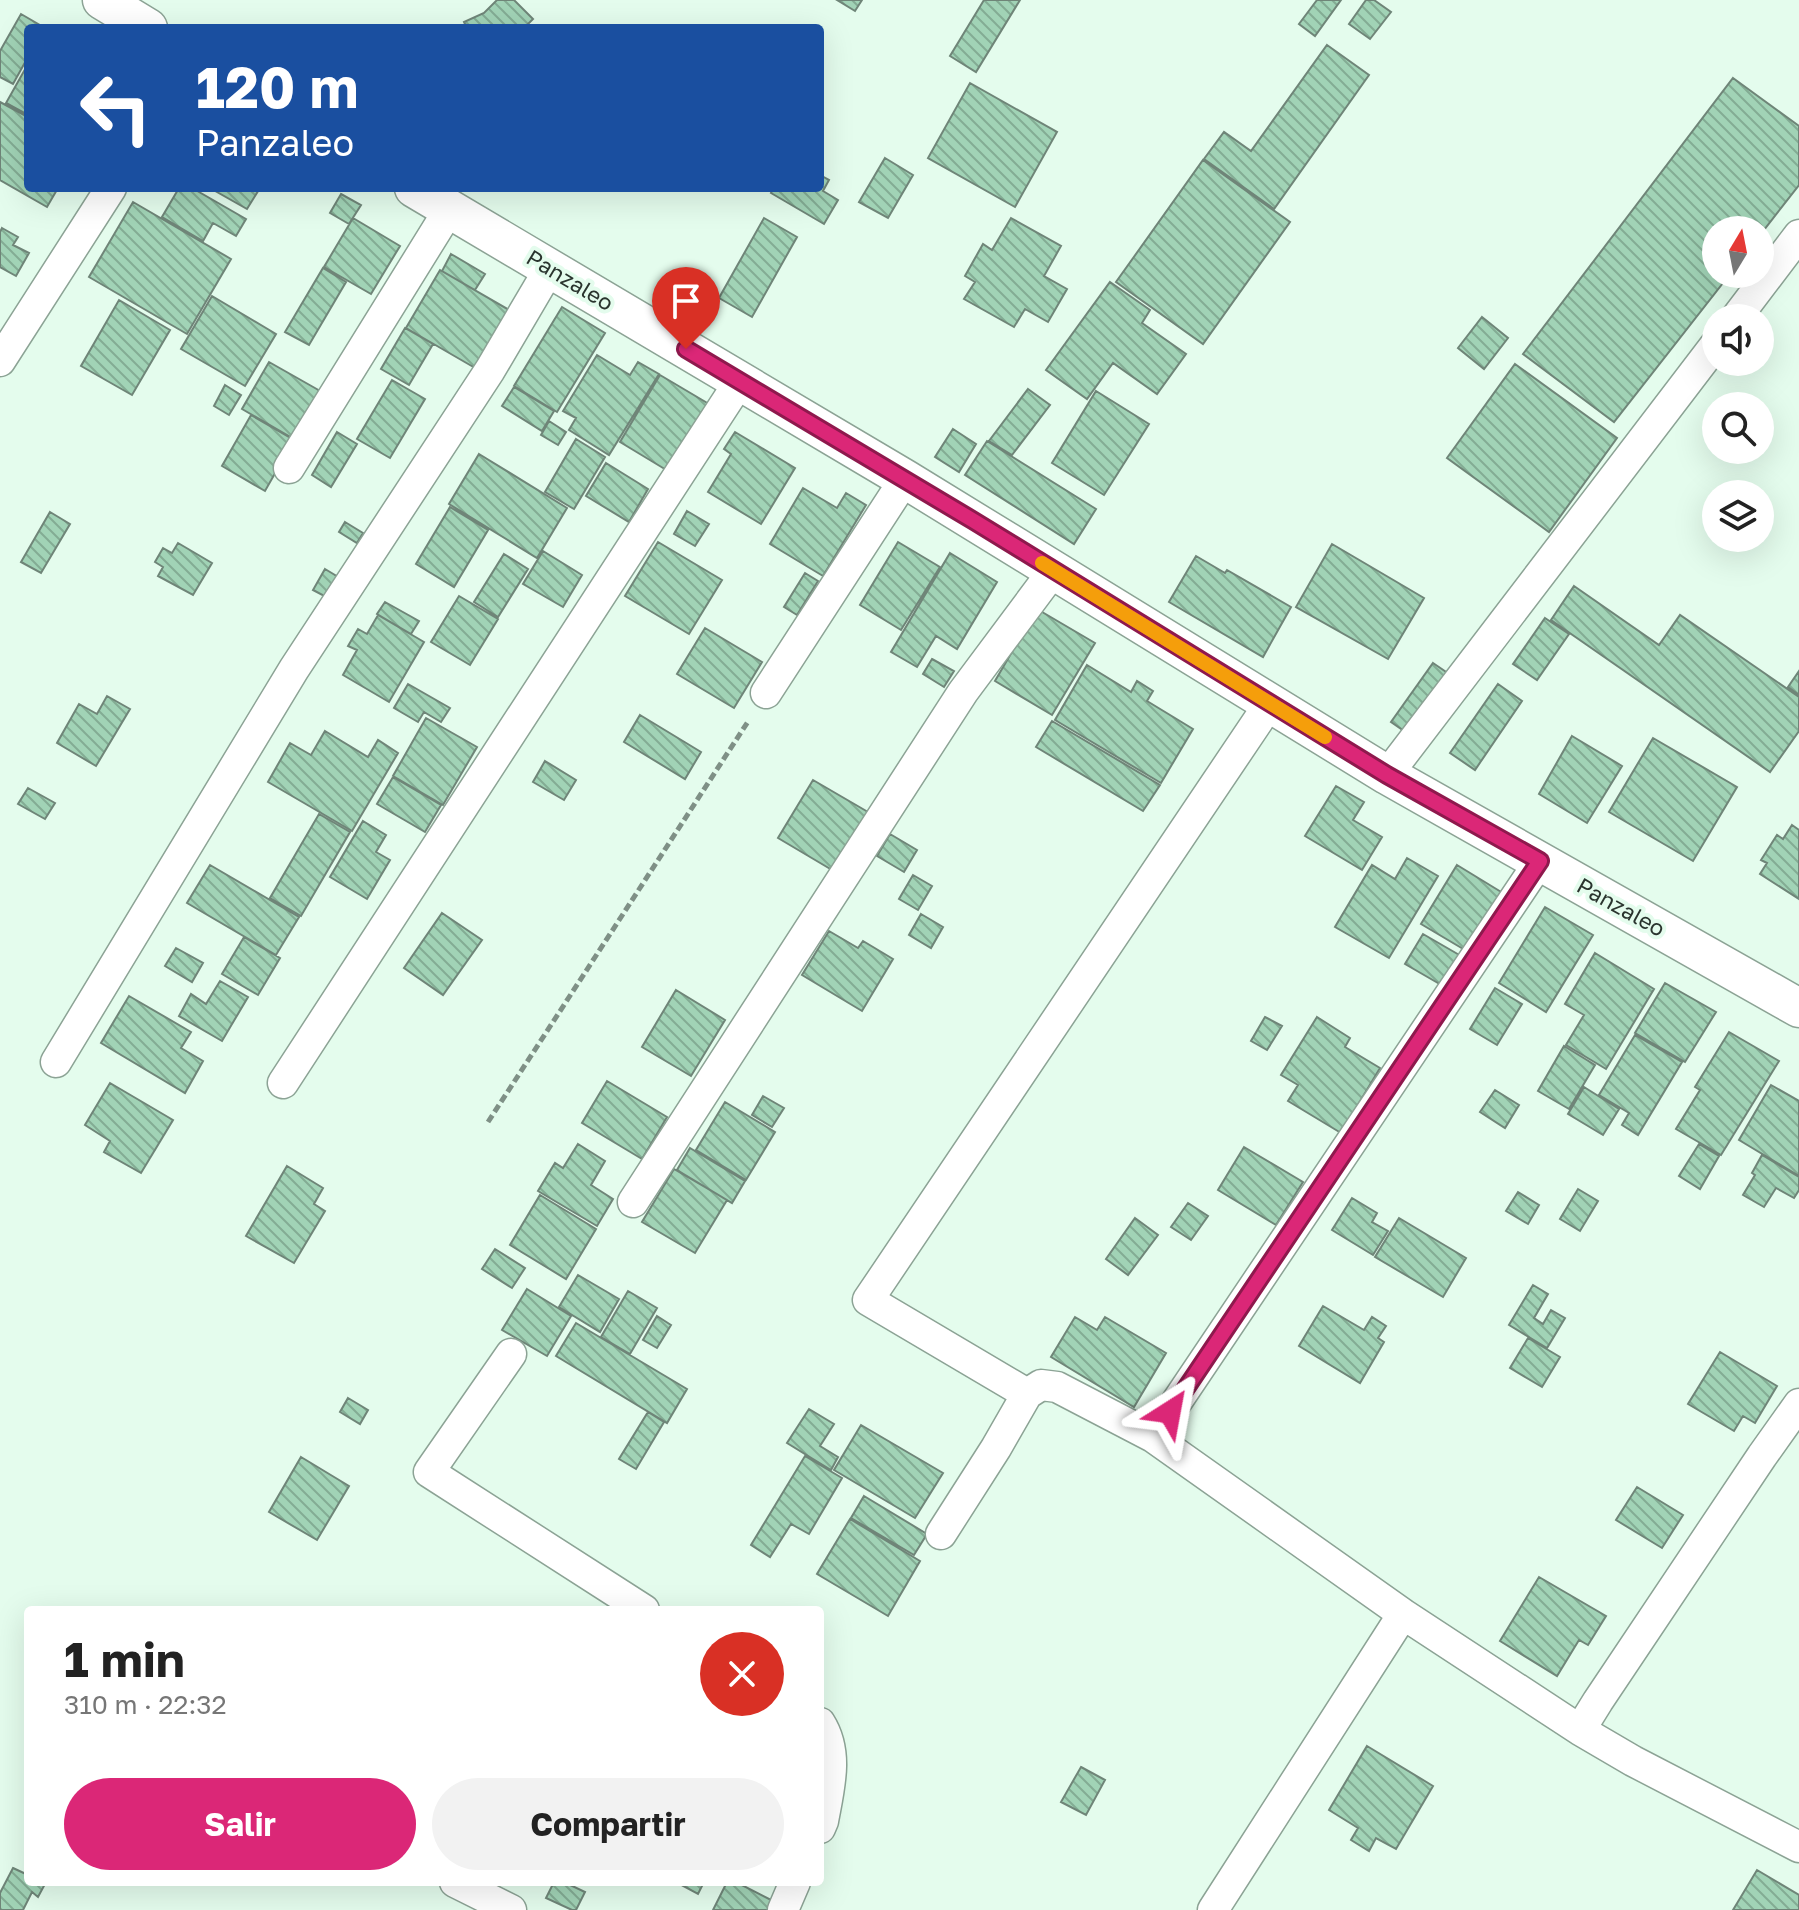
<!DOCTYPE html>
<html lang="es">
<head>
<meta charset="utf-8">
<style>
  :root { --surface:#fff; --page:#f2f2f2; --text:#222; --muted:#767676; --accent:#db2777 }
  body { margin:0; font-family:"Golos Text",sans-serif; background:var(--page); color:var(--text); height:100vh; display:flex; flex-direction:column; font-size:30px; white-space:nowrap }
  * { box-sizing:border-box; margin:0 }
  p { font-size:26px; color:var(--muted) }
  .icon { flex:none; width:44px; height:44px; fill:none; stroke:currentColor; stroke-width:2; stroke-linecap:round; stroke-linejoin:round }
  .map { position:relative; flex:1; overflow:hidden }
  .drawer { position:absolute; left:24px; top:1606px; width:800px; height:280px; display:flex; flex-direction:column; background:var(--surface); border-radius:8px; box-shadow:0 8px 32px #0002 }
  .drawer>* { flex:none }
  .guide { position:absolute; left:24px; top:24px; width:800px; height:168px; border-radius:8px; box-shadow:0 8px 32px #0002; background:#1a4fa0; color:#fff; overflow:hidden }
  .needle { width:52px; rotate:10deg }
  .fabs { position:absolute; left:1702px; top:216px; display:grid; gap:16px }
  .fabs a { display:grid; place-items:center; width:72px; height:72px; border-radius:50%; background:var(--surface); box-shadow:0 8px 32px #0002; font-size:40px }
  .pin { position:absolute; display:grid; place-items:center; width:68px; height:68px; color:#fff; margin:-82px -34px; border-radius:50% 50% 50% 0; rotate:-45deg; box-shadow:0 0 8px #0007 }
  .pin .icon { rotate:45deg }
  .me { position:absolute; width:88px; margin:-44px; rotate:34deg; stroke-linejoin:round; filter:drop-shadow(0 0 6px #0008) }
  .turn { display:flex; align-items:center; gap:28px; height:168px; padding:0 40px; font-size:36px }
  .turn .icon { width:104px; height:104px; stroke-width:2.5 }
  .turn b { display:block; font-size:56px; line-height:68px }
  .round { display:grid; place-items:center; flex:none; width:84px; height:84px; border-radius:42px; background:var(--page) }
  .overview { display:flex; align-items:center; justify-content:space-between; height:136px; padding:0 40px }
  h1 { font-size:48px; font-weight:700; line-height:60px }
  .cta { display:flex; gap:16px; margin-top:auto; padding:16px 40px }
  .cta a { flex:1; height:92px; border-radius:48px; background:var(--accent); color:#fff; font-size:32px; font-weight:700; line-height:92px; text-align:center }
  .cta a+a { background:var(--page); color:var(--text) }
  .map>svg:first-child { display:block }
</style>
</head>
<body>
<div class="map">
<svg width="1799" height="1910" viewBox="0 0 1799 1910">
  <defs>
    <pattern id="building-back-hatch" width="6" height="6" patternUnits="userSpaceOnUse" patternTransform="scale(2)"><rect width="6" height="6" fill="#a1d3b6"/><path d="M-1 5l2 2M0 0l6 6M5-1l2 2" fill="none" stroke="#83ac94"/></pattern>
  </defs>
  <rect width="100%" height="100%" fill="#e4fced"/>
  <!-- building -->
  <path fill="url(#building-back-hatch)" stroke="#6f8578" stroke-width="2" d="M497 0H514L533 19 524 28H467L464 22 484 13Z
    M837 0H862L855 11Z
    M984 0H1020L976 72 950 56Z
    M1317 0H1341L1315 36 1299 24Z
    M1366 0H1374L1391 12 1370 39 1349 24Z
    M21 14 45 28H28V57L13 84 0 77V51Z
    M1327 45 1369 75 1274 209 1204 159 1224 132 1251 151Z
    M28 64V115L6 103Z
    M1733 78 1799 126V185L1760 235V230H1716V274H1730L1614 422 1523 354Z
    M970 83 1057 132 1015 207 928 158Z
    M0 102 28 117V188H58L47 207 0 180Z
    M885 158 913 175 888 218 859 202Z
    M1203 160 1290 222 1203 344 1116 282Z
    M820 175 829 180 823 191 838 200 824 224 771 193 774 188H820Z
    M179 188H192L246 219 236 236 213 223 203 241 162 217Z
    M210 188H260L247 209Z
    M341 194 361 205 349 224 330 213Z
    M133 202 231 259 187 334 89 277Z
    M353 218 400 246 371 294 324 267Z
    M764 218 797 237 752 317 719 298Z
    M1011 218 1061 246 1044 276 1067 289 1048 322 1025 309 1014 327 964 299 975 282 965 276 983 244 992 250Z
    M2 228 18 237 13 245 29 253 16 276 0 267V232Z
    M451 254 485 274 475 290 442 271Z
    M323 268 346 282 309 345 285 332Z
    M440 270 516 314 482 372 406 328Z
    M1110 282 1150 310 1142 323 1186 354 1157 394 1113 363 1087 399 1046 370Z
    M212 296 276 334 245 386 181 349Z
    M119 300 170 330 132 395 81 366Z
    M562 307 605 333 557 412 514 386Z
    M1482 317 1508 338 1484 369 1458 348Z
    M405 328 433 344 409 385 381 369Z
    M597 355 630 375 638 362 659 374 609 455 569 430 576 418 563 411Z
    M269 362 322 392 294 439 242 409Z
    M1515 364 1617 438 1549 532 1447 458Z
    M660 375 709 404 668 471 620 442Z
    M392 380 425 399 390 458 357 439Z
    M225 385 241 395 229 415 214 406Z
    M514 387 554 411 542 431 502 406Z
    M1028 389 1050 405 1012 455 989 441Z
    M1096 391 1149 424 1104 495 1052 463Z
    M251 415 294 440 265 491 222 466Z
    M549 421 566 432 558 445 541 435Z
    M953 429 976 444 959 472 935 457Z
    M337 432 357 444 331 487 312 475Z
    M735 432 795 468 761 524 708 492 731 454 724 449Z
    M576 439 605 457 574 509 545 492Z
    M987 441 1096 509 1074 544 965 475Z
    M479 454 567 508 537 558 449 504Z
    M606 463 648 489 629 522 586 496Z
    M803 488 837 508 846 493 866 505 823 576 770 544Z
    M450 507 488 530 454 587 416 564Z
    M687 511 709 524 695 546 674 534Z
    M50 512 70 524 41 573 21 562Z
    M345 522 363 533 357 543 339 532Z
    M658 542 722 580 689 634 625 596Z
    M898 542 940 567 901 630 860 605Z
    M178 543 212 563 193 595 158 576 163 567 155 562 163 548 172 553Z
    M1332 544 1424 598 1388 659 1296 607Z
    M543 551 582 575 563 607 523 584Z
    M950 553 997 582 957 649 936 636 917 667 891 652Z
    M504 554 528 569 498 617 474 602Z
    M1196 556 1225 573 1227 570 1291 607 1263 657 1169 602Z
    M325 569 340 578 328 598 313 590Z
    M805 573 818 581 797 615 784 607Z
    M1574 586 1659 645 1680 615 1799 697V731L1770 772 1551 620Z
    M459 596 498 619 470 665 431 642Z
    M385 602 419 621 411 634 377 614Z
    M1037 609 1095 643 1052 715 995 681Z
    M378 615 424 642 389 702 343 675 357 650 348 646 358 629 367 634Z
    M1545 618 1569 634 1537 680 1513 664Z
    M705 628 762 662 734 708 677 674Z
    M932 659 954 671 944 687 923 674Z
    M1433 663 1452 676 1410 735 1391 722Z
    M1087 665 1131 692 1137 681 1153 691 1147 701 1193 729 1161 783 1055 720Z
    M1799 671V695L1788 687Z
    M408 684 450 708 441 722 424 712 418 722 394 708Z
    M1498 684 1522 701 1475 770 1450 753Z
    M107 696 130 709 96 766 57 743 79 704 97 714Z
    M640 715 701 752 685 779 624 742Z
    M426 718 477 747 443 805 393 776Z
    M1052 721 1160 785 1143 811 1036 747Z
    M325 731 368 757 378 740 398 753 352 831 268 782 290 743 311 755Z
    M1572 736 1622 766 1587 823 1539 794Z
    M1653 738 1737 787 1693 861 1609 812Z
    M545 761 576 780 564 800 533 782Z
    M393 777 441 805 425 832 377 804Z
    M813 780 868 812 832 870 778 838Z
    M1336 786 1364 802 1353 820 1382 837 1362 870 1305 836Z
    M28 788 55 803 45 819 18 804Z
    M319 814 350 832 301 916 270 898Z
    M363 821 386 835 376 852 390 860 367 899 330 877Z
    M1792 825 1799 830V899L1760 874 1767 863 1761 860 1777 835 1783 839Z
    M890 834 917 850 904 872 877 856Z
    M1407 858 1438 876 1389 958 1335 927 1372 865 1395 879Z
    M210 865 299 917 276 955 187 903Z
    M1457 865 1511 898 1475 956 1421 924Z
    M913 875 932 886 918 910 899 899Z
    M1545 907 1593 935 1546 1012 1499 983Z
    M442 913 482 940 443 995 404 968Z
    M921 914 943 927 931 948 909 935Z
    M829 931 858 948 863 941 893 959 862 1011 802 975Z
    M1423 934 1468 960 1450 990 1405 964Z
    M244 937 280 958 258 995 222 974Z
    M176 948 203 963 192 982 165 966Z
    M1595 953 1654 989 1606 1069 1566 1045 1584 1015 1565 1004Z
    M220 981 248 997 222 1041 179 1016 191 994 206 1004Z
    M1665 983 1716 1012 1685 1062 1635 1033Z
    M1495 988 1522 1004 1497 1045 1470 1029Z
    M676 990 725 1020 691 1076 642 1047Z
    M129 996 191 1032 181 1048 203 1061 185 1093 101 1043Z
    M1265 1017 1282 1026 1267 1050 1251 1041Z
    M1317 1017 1350 1038 1345 1047 1380 1068 1341 1133 1288 1101 1298 1085 1281 1075Z
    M1729 1032 1779 1061 1721 1155 1676 1129 1700 1090 1695 1087Z
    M1635 1035 1682 1062 1638 1135 1622 1125 1629 1113 1599 1095Z
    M1564 1046 1595 1065 1569 1109 1538 1091Z
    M607 1081 667 1117 642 1159 582 1123Z
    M110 1083 173 1120 141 1173 104 1152 110 1141 85 1125Z
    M1771 1085 1799 1101V1176L1739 1140Z
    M1584 1087 1619 1109 1603 1135 1568 1114Z
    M1495 1090 1519 1105 1505 1128 1480 1112Z
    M763 1096 784 1108 772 1127 752 1115Z
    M725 1102 775 1132 746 1180 696 1150Z
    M578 1144 605 1161 591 1185 613 1199 597 1226 538 1191 555 1163 563 1168Z
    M1699 1144 1719 1156 1700 1189 1679 1176Z
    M1244 1147 1303 1182 1276 1225 1218 1190Z
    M690 1148 745 1181 732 1203 677 1170Z
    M1762 1155 1799 1177V1190L1794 1198 1776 1188 1764 1207 1743 1195 1755 1175 1752 1173Z
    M287 1166 323 1188 314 1204 325 1211 294 1263 246 1236Z
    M674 1169 727 1200 695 1253 642 1222Z
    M1578 1189 1598 1201 1580 1231 1560 1219Z
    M1518 1192 1539 1205 1528 1224 1506 1211Z
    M540 1195 596 1229 566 1279 510 1245Z
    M1352 1198 1377 1213 1372 1222 1388 1231 1373 1255 1332 1230Z
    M1188 1203 1208 1216 1191 1240 1171 1227Z
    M1135 1218 1158 1235 1128 1275 1106 1259Z
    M1399 1218 1466 1258 1443 1297 1375 1257Z
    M495 1249 525 1268 512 1288 482 1269Z
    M578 1275 619 1299 600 1332 559 1307Z
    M1533 1285 1548 1294 1534 1318 1543 1324 1551 1310 1565 1318 1547 1348 1509 1325Z
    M527 1289 571 1316 547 1356 502 1330Z
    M628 1291 657 1308 630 1354 601 1337Z
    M1323 1306 1364 1330 1372 1317 1386 1326 1378 1338 1384 1342 1360 1383 1299 1346Z
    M657 1316 671 1325 657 1348 643 1340Z
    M1075 1317 1097 1330 1105 1317 1166 1353 1134 1407 1051 1357Z
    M576 1323 687 1389 667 1423 556 1356Z
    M1528 1338 1560 1357 1542 1387 1510 1368Z
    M1720 1352 1777 1386 1755 1423 1743 1416 1734 1431 1688 1404Z
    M348 1398 368 1410 360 1424 340 1412Z
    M809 1409 834 1424 820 1446 838 1457 831 1470 787 1443Z
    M648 1412 664 1422 636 1469 619 1459Z
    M861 1425 943 1473 915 1518 834 1470Z
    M805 1456 842 1478 809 1534 791 1524 770 1557 751 1545Z
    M301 1457 349 1486 317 1540 269 1512Z
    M1637 1487 1683 1515 1662 1548 1616 1520Z
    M864 1496 927 1534 914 1555 851 1518Z
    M850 1519 920 1561 888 1616 817 1574Z
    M1539 1577 1606 1616 1588 1645 1579 1640 1557 1676 1500 1641Z
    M1367 1746 1433 1786 1396 1849 1376 1838 1369 1851 1351 1840 1358 1828 1329 1810Z
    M1081 1767 1105 1780 1086 1815 1061 1802Z
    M13 1868 28 1875V1882H41L45 1884 38 1897 32 1892 23 1910H0V1893Z
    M1757 1870 1799 1895V1910H1733Z
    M554 1882H564L585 1892 576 1910H572L546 1898Z
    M676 1882H704L698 1894Z
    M727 1882H736L779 1904 776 1910H713Z"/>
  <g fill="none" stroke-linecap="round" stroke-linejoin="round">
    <defs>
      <path id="minor" d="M1736 318 1799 235
        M0 361 111 188
        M289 468 449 210
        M766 693 905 479
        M1387 775 1716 344
        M56 1062 294 669 490 370 550 268
        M283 1083 740 381
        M633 1202 963 692 1054 570
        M511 1354 429 1472 644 1610
        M1027 1394 868 1300 1270 703
        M1799 1404 1762 1456 1598 1701 1580 1730 1633 1761 1799 1847
        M1153 1437 1540 861
        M941 1534 996 1448 1027 1394 1041 1385 1057 1387 1153 1437 1403 1614 1580 1730
        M820 1723C839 1753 829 1788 823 1821L820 1828
        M455 1882 511 1910
        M783 1910 795 1882
        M1213 1910 1403 1614"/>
      <path id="tertiary" d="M102 0 148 28
        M414 188 905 479 1387 775 1799 1008"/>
    </defs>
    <!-- minor casing -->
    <use href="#minor" stroke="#8ca395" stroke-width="33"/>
    <!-- tertiary casing -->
    <use href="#tertiary" stroke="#8ca395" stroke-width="41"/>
    <!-- path -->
    <path stroke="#7f9086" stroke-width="5" stroke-dasharray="8 4" stroke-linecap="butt" d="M488 1122 749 720"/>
    <!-- minor -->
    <use href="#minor" stroke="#fff" stroke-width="30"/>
    <!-- tertiary -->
    <use href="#tertiary" stroke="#fff" stroke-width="38"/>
  </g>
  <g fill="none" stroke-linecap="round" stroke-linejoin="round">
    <defs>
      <path id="route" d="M686 349 974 521 1387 775 1540 861 1170 1412"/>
    </defs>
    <!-- route casing -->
    <use href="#route" stroke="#8e194d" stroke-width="20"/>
    <!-- route -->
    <use href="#route" stroke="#db2777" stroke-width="14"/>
    <!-- slow -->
    <path stroke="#f59e0b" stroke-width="14" d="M1042 563 1325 737"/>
  </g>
  <g text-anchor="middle" stroke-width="8" stroke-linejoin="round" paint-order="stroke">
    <!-- street labels -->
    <g font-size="22" fill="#2a342e" stroke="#e4fced">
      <text transform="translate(570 280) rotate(31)" y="8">Panzaleo</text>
      <text transform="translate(1621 907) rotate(29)" y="8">Panzaleo</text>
    </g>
  </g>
</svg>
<div class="fabs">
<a><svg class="needle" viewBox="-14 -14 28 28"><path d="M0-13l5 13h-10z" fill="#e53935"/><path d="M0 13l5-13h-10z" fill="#767676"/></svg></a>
<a><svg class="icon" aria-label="sound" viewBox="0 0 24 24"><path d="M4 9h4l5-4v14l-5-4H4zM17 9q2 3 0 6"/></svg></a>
<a><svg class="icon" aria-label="search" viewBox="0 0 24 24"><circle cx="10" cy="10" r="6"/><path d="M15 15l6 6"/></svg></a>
<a><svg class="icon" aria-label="layers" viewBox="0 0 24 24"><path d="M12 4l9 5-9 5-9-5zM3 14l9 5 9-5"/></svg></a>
</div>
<div class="pin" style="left:686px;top:349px;background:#d93025"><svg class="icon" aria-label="arrive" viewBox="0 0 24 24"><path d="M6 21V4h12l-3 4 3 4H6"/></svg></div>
<svg class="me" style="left:1170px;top:1412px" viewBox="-20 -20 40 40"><path d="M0-17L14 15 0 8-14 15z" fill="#db2777" stroke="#fff" stroke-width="4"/></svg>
<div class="guide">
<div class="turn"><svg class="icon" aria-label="left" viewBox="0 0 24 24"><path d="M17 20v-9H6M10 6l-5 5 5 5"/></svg><div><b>120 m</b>Panzaleo</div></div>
</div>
<section class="drawer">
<div class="overview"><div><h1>1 min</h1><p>310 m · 22:32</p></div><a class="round" style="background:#d93025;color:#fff"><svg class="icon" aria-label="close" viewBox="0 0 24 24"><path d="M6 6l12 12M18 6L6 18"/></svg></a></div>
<div class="cta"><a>Salir</a><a>Compartir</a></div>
</section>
</div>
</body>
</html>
